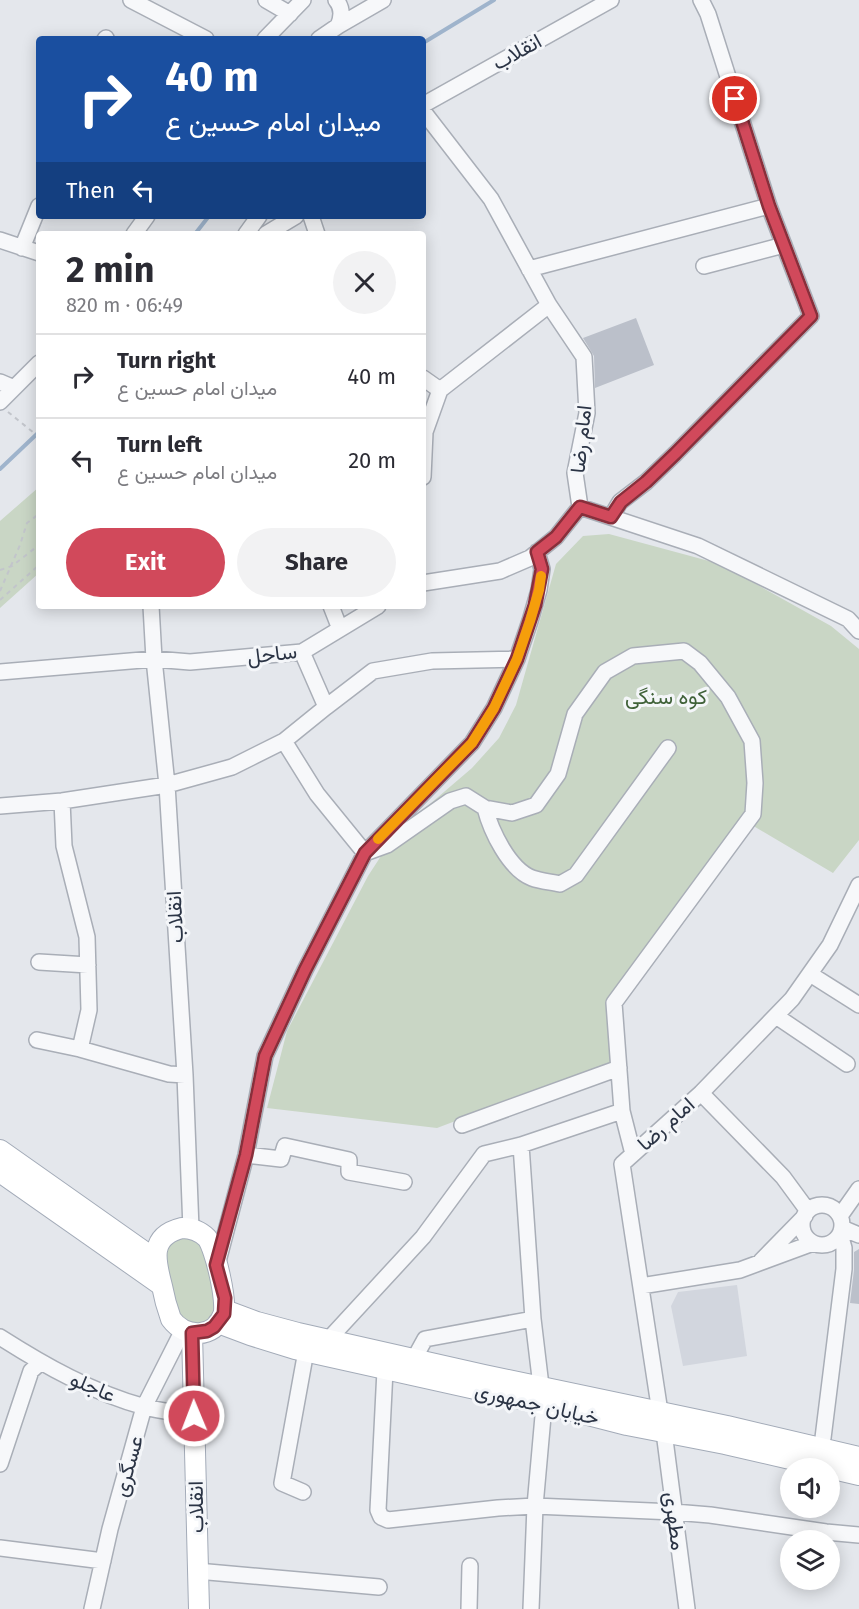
<!DOCTYPE html>
<html lang="en">
<head>
<meta charset="utf-8">
<style>
  :root { --surface:#fff; --page:#f2f2f3; --text:#2b2b33; --muted:#7c7c81; --line:#e1e1e2; --accent:#d1495b }
  body { margin:0; font-family:"Fira Sans",Vazirmatn,sans-serif; background:var(--page); color:var(--text); height:100vh; display:flex; flex-direction:column; font-size:22px; white-space:nowrap }
  * { box-sizing:border-box; margin:0 }
  p { font-size:20px; color:var(--muted) }
  .icon { flex:none; width:33px; height:33px; fill:none; stroke:currentColor; stroke-width:2; stroke-linecap:round; stroke-linejoin:round }
  .map { position:relative; flex:1; overflow:hidden }
  .drawer { position:absolute; left:36px; top:231px; width:390px; height:378px; display:flex; flex-direction:column; background:var(--surface); border-radius:6px; box-shadow:0 3px 15px #0003 }
  .drawer>* { flex:none }
  .banner { position:absolute; left:36px; top:36px; width:390px; height:183px; border-radius:6px; box-shadow:0 3px 15px #0003; background:#1a4fa0; color:#fff; overflow:hidden }
  .fabs { position:absolute; left:780px; top:1458px; display:grid; gap:12px }
  .fabs a { display:grid; place-items:center; width:60px; height:60px; border-radius:50%; background:var(--surface); box-shadow:0 3px 15px #0003; font-size:30px }
  .pin { position:absolute; display:grid; place-items:center; width:51px; height:51px; color:#fff; margin:-26px; border:3px solid #fff; border-radius:50%; box-shadow:0 2px 6px #0007 }
  .me { position:absolute; width:66px; margin:-33px; rotate:359deg; stroke-linejoin:round; filter:drop-shadow(0 0 4px #0008) }
  .turn { display:flex; align-items:center; gap:21px; height:126px; padding:0 30px; font-size:27px }
  .turn .icon { width:78px; height:78px; stroke-width:2.5 }
  .turn b { display:block; font-size:42px; line-height:51px }
  .then { display:flex; align-items:center; height:57px; padding:0 30px; background:#0003; gap:12px; font-size:22px }
  .round { display:grid; place-items:center; flex:none; width:63px; height:63px; border-radius:32px; background:var(--page) }
  .overview { display:flex; align-items:center; justify-content:space-between; height:102px; padding:0 30px }
  h1 { font-size:36px; font-weight:700; line-height:45px }
  .cta { display:flex; gap:12px; margin-top:auto; padding:12px 30px }
  .cta a { flex:1; height:69px; border-radius:36px; background:var(--accent); color:#fff; font-size:24px; font-weight:700; line-height:69px; text-align:center }
  .cta a+a { background:var(--page); color:var(--text) }
  ul { padding:0; list-style:none }
  li { display:flex; align-items:center; gap:18px; height:84px; padding:0 30px; border-top:2px solid var(--line) }
  li div { flex:1 }
  li b { display:block; font-size:22px }
  li em { font-style:normal }
  .map>svg:first-child { display:block }
</style>
</head>
<body>
<div class="map">
<svg width="859" height="1609" viewBox="0 0 859 1609">
  <rect width="100%" height="100%" fill="#e4e7ec"/>
  <!-- built -->
  <path fill="#d2d6de" d="M737 1285 747 1356 683 1366 671 1306 678 1292Z"/>
  <!-- green -->
  <path fill="#c9d6c5" d="M39 487V573L0 608V521Z
    M609 534 720 564 831 626 859 649V840L833 873 740 818 607 1004 611 1062 437 1128 267 1108 287 1031 368 876 396 833 472 768 499 738 516 705 556 564 583 536Z
    M182 1235 200 1241 218 1299 214 1317 198 1326 177 1315 163 1250 166 1244Z"/>
  <g fill="none" stroke-linecap="round" stroke-linejoin="round">
    <!-- stream -->
    <path stroke="#9fb4cc" stroke-width="4" d="M423 43 494 0
      M195 234 209 216
      M0 469 39 432"/>
  </g>
  <!-- building -->
  <path fill="#bbc0ca" d="M636 318 654 365 595 388 594 356 583 338Z
    M859 1249V1304L850 1303 854 1270V1252Z"/>
  <g fill="none" stroke-linecap="round" stroke-linejoin="round">
    <defs>
      <path id="minor" d="M131 0 206 39
        M266 0 290 14
        M336 0C343 8 342 17 338 26
        M105 39 106 38
        M265 39 303 0
        M319 39 338 26 383 0
        M423 105 611 0
        M423 111 491 199 549 305 584 357 587 413 575 473 580 507 698 546 848 619 859 631
        M311 216 317 234
        M134 234 147 216
        M246 234 259 216
        M266 234 296 216
        M0 240 39 253
        M22 248 39 206
        M704 266 784 245
        M529 269 769 206
        M423 378 440 390
        M0 382 14 388
        M440 390 549 305
        M0 402 39 363
        M423 477 425 432 440 390
        M611 517 620 502 646 482 675 454 811 316 769 206 708 14 701 0
        M423 583 500 571 530 558 556 537 580 507
        M151 606 154 659 167 785 185 1075 191 1229
        M331 606 340 629
        M302 652 326 707
        M517 659 432 661 373 671 326 707 284 741 317 794 365 853 387 845 450 801 466 796 485 808 512 813 536 805 558 774 575 714 605 672 633 656 684 651 700 663 728 697 752 741 755 783 753 814 614 1003 622 1111 633 1154
        M0 672 154 659 190 662 302 652 378 606
        M62 801 64 846 87 937 89 1010 80 1049
        M0 806 62 801 167 785 232 767 284 741
        M485 808C491 831 509 869 532 878 540 881 551 882 560 884L576 875 668 748
        M39 962 88 965
        M810 974 859 1005
        M776 1016 847 1064
        M37 1040 80 1049 169 1074 185 1075
        M701 1093 783 1177 808 1211
        M462 1125 619 1068
        M521 1145 533 1319 541 1386
        M246 1155 281 1159 285 1146 349 1160V1172L404 1182
        M802 1225a20 20 0 1 1 40 0a20 20 0 1 1-40 0Z
        M840 1216 859 1189
        M842 1228 859 1235
        M761 1261 805 1216
        M217 1265 246 1155 265 1056 305 970 365 853 472 743 494 708 517 659 530 621 539 590 542 569 537 552
        M641 1286 740 1270 813 1243
        M0 1337C44 1365 93 1393 145 1407 161 1411 178 1413 194 1416
        M328 1340 423 1237 484 1154 521 1145 622 1111
        M414 1359 425 1339 533 1319
        M385 1370 378 1510 381 1517 388 1520 498 1508 535 1506 674 1512 710 1515 826 1532 859 1535
        M660 1412 622 1164 701 1093 792 999 830 945 859 885
        M664 1432 687 1609
        M823 1438 844 1269V1248L840 1234
        M0 1464 31 1371 40 1363
        M303 1492 282 1483 306 1351
        M0 1548 103 1561
        M197 1571 379 1587
        M92 1609 110 1529 144 1407 183 1330
        M469 1609 470 1566
        M531 1609 535 1506 544 1405"/>
      <path id="major" d="M0 1150 156 1260
        M0 1172 161 1285
        M182 1228C192 1228 200 1231 207 1238 215 1248 228 1303 223 1315 214 1339 185 1338 171 1319 167 1308 164 1297 162 1286 155 1260 149 1236 182 1228Z
        M225 1310 257 1322 298 1333 484 1375 727 1426 859 1457
        M218 1323 250 1335 295 1349 561 1408 627 1425 725 1444 859 1475
        M192 1333 199 1609"/>
    </defs>
    <!-- minor casing -->
    <use href="#minor" stroke="#a9aeb7" stroke-width="18"/>
    <!-- major casing -->
    <use href="#major" stroke="#a3abb8" stroke-width="22"/>
    <!-- path -->
    <path stroke="#c2c5cb" stroke-width="2" stroke-dasharray="4.5 4.5" stroke-linecap="butt" d="M8 412 39 437
      M0 570 12 566 39 545
      M0 591 20 545 27 523 39 514
      M0 600 39 565"/>
    <!-- minor -->
    <use href="#minor" stroke="#f7f8fa" stroke-width="15"/>
    <!-- major -->
    <use href="#major" stroke="#fff" stroke-width="20"/>
  </g>
  <g fill="none" stroke-linecap="round" stroke-linejoin="round">
    <defs>
      <path id="route" d="M194 1416 192 1333 207 1331 214 1327 224 1314 225 1298 216 1265 246 1155 265 1056 305 970 365 853 472 743 494 708 517 659 535 605 542 569 537 552 556 537 580 507 611 517 621 502 646 482 675 454 811 316 769 206 735 99"/>
    </defs>
    <!-- route casing -->
    <use href="#route" stroke="#882f3b" stroke-width="15"/>
    <!-- route -->
    <use href="#route" stroke="#d1495b" stroke-width="10"/>
    <!-- slow -->
    <path stroke="#f59e0b" stroke-width="10" d="M378 839 472 743 494 708 517 659 530 621 539 590 541 576"/>
  </g>
  <g text-anchor="middle" stroke-width="6" stroke-linejoin="round" paint-order="stroke">
    <!-- street labels -->
    <g font-size="21" fill="#2b3445" stroke="#f4f6f9">
      <text transform="translate(517 52) rotate(-29)" y="7">انقلاب</text>
      <text transform="translate(581 439) rotate(-84)" y="7">امام رضا</text>
      <text transform="translate(272 654) rotate(-7)" y="7">ساحل</text>
      <text transform="translate(175 917) rotate(-93)" y="7">انقلاب</text>
      <text transform="translate(666 1124) rotate(-42)" y="7">امام رضا</text>
      <text transform="translate(93 1387) rotate(23)" y="7">عاجلو</text>
      <text transform="translate(537 1404) rotate(13)" y="7">خیابان جمهوری</text>
      <text transform="translate(128 1466) rotate(-74)" y="7">عسگری</text>
      <text transform="translate(196 1507) rotate(-91)" y="7">انقلاب</text>
      <text transform="translate(675 1521) rotate(83)" y="7">مطهری</text>
    </g>
    <!-- park labels -->
    <g font-size="21" fill="#3f6138" stroke="#f4f6f9">
      <text x="666" y="704">کوه سنگی</text>
    </g>
  </g>
</svg>
<div class="fabs">
<a><svg class="icon" aria-label="sound" viewBox="0 0 24 24"><path d="M4 9h4l5-4v14l-5-4H4zM17 9q2 3 0 6"/></svg></a>
<a><svg class="icon" aria-label="layers" viewBox="0 0 24 24"><path d="M12 4l9 5-9 5-9-5zM3 14l9 5 9-5"/></svg></a>
</div>
<div class="pin" style="left:735px;top:99px;background:#d93025"><svg class="icon" aria-label="arrive" viewBox="0 0 24 24"><path d="M6 21V4h12l-3 4 3 4H6"/></svg></div>
<svg class="me" style="left:194px;top:1416px" viewBox="-20 -20 40 40"><circle r="17" fill="#d1495b" stroke="#fff" stroke-width="3"/><path d="M0-11L8 9 0 5-8 9z" fill="#fff"/></svg>
<div class="banner">
<div class="turn"><svg class="icon" aria-label="right" viewBox="0 0 24 24"><path d="M7 20v-9h11M14 6l5 5-5 5"/></svg><div><b>40 m</b>میدان امام حسین ع</div></div>
<div class="then">Then<svg class="icon" aria-label="left" viewBox="0 0 24 24"><path d="M17 20v-9H6M10 6l-5 5 5 5"/></svg></div>
</div>
<section class="drawer">
<div class="overview"><div><h1>2 min</h1><p>820 m · 06:49</p></div><a class="round"><svg class="icon" aria-label="close" viewBox="0 0 24 24"><path d="M6 6l12 12M18 6L6 18"/></svg></a></div>
<ul>
<li><svg class="icon" aria-label="right" viewBox="0 0 24 24"><path d="M7 20v-9h11M14 6l5 5-5 5"/></svg><div><b>Turn right</b><p>میدان امام حسین ع</p></div><em>40 m</em></li>
<li><svg class="icon" aria-label="left" viewBox="0 0 24 24"><path d="M17 20v-9H6M10 6l-5 5 5 5"/></svg><div><b>Turn left</b><p>میدان امام حسین ع</p></div><em>20 m</em></li>
</ul>
<div class="cta"><a>Exit</a><a>Share</a></div>
</section>
</div>
</body>
</html>
